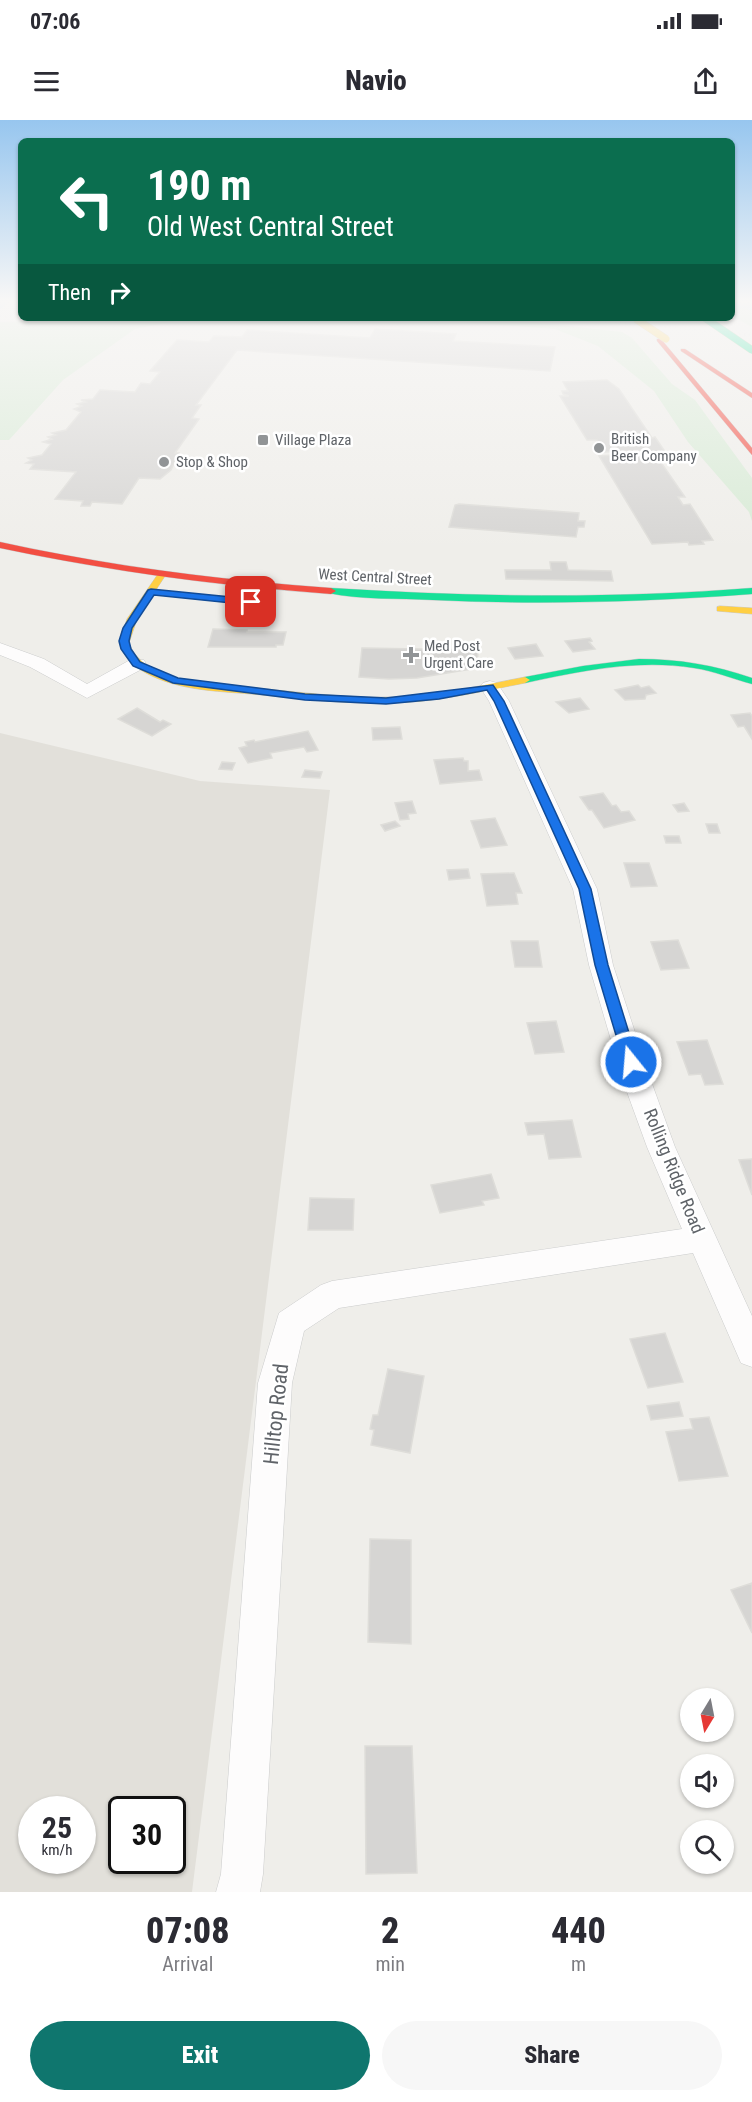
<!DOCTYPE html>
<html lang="en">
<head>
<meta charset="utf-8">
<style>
  :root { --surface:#fff; --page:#f7f7f7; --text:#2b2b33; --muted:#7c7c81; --accent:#0f766e }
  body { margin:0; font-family:"Roboto Condensed",sans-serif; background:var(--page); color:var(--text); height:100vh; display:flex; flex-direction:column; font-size:22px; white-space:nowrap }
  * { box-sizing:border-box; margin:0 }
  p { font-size:20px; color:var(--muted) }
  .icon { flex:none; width:33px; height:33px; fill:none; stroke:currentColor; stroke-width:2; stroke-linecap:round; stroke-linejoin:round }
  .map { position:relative; height:1772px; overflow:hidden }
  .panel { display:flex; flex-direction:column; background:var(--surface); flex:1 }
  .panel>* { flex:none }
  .banner { position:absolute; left:18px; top:18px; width:717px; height:183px; border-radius:9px; box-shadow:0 2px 4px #0004; background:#0b6e4f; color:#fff; overflow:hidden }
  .needle { width:39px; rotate:190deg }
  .buttons { position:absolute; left:680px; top:1568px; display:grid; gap:12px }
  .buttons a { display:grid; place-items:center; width:54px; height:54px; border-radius:50%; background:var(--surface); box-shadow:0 2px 4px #0004; font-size:30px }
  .speed { position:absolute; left:18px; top:1676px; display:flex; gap:12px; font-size:30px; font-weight:700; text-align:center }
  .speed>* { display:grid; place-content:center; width:78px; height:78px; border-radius:50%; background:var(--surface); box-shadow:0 2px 4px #0004; line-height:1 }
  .speed small { font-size:15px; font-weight:400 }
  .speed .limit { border:3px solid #111; border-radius:9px; background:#fff; color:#111 }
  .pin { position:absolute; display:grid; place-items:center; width:51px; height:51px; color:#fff; margin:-26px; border-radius:12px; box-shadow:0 3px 9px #0006 }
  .me { position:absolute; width:66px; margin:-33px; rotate:343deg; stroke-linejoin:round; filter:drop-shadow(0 0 4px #0008) }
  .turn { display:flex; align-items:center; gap:21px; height:126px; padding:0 30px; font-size:27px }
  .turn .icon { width:78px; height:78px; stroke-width:2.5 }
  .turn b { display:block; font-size:42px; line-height:51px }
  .then { display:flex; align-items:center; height:57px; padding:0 30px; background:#0003; gap:12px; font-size:22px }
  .eta { display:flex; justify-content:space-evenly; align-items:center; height:102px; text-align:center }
  .eta b { font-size:36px; font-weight:800; line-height:42px }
  .action { display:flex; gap:12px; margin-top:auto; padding:12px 30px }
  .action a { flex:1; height:69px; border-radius:36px; background:var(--accent); color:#fff; font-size:24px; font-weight:800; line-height:69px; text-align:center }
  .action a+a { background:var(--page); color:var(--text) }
  .status { display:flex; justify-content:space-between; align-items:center; height:42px; padding:0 30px; background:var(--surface); direction:ltr }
  .status svg { height:16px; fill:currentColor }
  header { display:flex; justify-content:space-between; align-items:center; height:78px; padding:0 30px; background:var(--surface); font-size:27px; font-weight:800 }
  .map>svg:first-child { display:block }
</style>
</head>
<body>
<div class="status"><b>07:06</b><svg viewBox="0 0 49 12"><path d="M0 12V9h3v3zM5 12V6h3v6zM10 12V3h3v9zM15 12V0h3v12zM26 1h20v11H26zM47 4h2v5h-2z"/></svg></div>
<header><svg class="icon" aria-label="menu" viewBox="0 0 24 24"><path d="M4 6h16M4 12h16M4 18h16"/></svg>Navio<svg class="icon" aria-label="share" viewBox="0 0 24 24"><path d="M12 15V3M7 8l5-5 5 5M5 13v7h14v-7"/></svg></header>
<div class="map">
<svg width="752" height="1772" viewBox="0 0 752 1772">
  <rect width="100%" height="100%" fill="#efeeea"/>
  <!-- education -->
  <path fill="#e2e0da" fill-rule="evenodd" d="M0 613 200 661 330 670 192 1772H0ZM32 1689H82V1740H32ZM122 1689H172V1740H122Z"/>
  <!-- green -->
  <path fill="#d8ebd6" d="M732 183H752V207L732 196Z
    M131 198H215L176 201 135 209 63 260 9 320H0V202Z
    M406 198H497L622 212 632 218 672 264 695 280 752 358V401L749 392 688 322 654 271 598 226 555 209Z"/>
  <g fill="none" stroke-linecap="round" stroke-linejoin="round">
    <!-- stream -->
    <path stroke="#bfe0f9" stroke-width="4" d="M0 187 5 183"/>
    <!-- river -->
    <path fill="#bfe0f9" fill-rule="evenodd" d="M732 183H752V190L732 187Z"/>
  </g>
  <!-- building -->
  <path fill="#d6d5d3" stroke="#deddd9" stroke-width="1.5" d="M375 209 456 214 453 221 555 227 550 251 237 230 196 285H201L192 298 199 299 175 333H179L171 350 160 359 139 358 122 384 92 382 90 386H81L83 381 55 379 76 352 30 349 34 344 26 343 32 340 28 338 42 335 51 324 43 322 52 319 48 317 56 315 52 313 66 310 81 292 74 289 82 286 77 284 86 282 81 280 93 279 100 270 135 272 141 263 150 264 160 252 150 251 177 220 209 222 214 216 242 217 247 210 370 218Z
    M607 260 619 269 652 318 655 317 666 333 649 334 647 330 604 332 597 320H587L560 276H569L563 274 562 271H568L563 262Z
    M648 333 650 336 656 335 685 377H678L683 385 690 384 713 420 702 421 704 424 689 425 688 422 652 424 599 336Z
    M459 384 579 393 578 401H585L584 407H578L576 417 449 407 455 385Z
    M550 442H566L568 450 611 451 613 461 506 459 505 450H551Z
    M213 509 247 510V512H286L283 525H276V527H208Z
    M590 518 592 521 589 522 595 529 573 532 565 521Z
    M536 524 543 536 515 539 508 528Z
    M362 528 478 530 477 548 417 558 389 559 359 557Z
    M638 565 641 568 649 566 656 573 646 575 645 579 625 580 615 570Z
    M580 578 589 589 569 593 556 582Z
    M137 588 160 602 163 600 171 604 152 616 118 599Z
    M750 593 752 596V619L744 606 738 607 731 595Z
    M400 607 402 619 373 620 372 608Z
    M308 611 318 630 307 632 304 627 270 633 272 638 248 643 239 628 247 626 245 622 254 620 255 622Z
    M463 638 464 641H468V651L479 650 482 660 440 664 434 640Z
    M222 642 235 643 232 650 219 649Z
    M305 650 322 652 320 658 302 657Z
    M603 673 612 686 616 685 621 692 629 691 635 700 604 708 592 690H589L580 677Z
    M412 681 416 693 408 694 409 699 400 700 395 683Z
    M684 683 689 691 678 692 673 685Z
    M495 698 507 725 481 728 471 701Z
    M395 701 400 706 385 711 381 705Z
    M706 704H717L720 713H709Z
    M664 716H679L681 723H666Z
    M624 743H649L657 766 631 767Z
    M468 749 470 758 449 760 447 750Z
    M514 753 522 773H516L518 784 487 786 481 754Z
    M678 820 689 848 661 850 651 822Z
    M511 821H538L542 847H515Z
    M556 901 564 932 535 934 527 903Z
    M707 920 723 964 705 965 701 954 689 955 677 922Z
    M572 1000 581 1037 549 1039 544 1014 528 1015 525 1003Z
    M752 1039V1075L739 1040Z
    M491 1054 499 1078 482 1081 484 1085 440 1093 431 1065Z
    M310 1078 354 1079 353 1110H308Z
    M665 1213 683 1262 648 1268 630 1219Z
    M388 1249 424 1256 410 1333 371 1325 374 1310 370 1309 373 1295H378Z
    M679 1282 683 1296 651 1300 647 1286Z
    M709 1297 728 1356 679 1361 666 1312 693 1309 690 1299Z
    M370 1419 411 1420V1524L368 1522Z
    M752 1463V1513L731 1470Z
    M365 1626H412L417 1753 366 1754Z"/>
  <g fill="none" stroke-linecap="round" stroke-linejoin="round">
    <defs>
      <path id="street" d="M0 523 44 539 87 564 130 540H144L146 544 144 548 87 578 30 547 0 535Z
        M490 561 497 563 509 581 597 769 613 845 651 961 675 1027 752 1196V1247L741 1243 693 1133 339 1188 304 1211 292 1263 263 1754 260 1772H216L221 1754 258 1263 279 1193 321 1165 332 1161 682 1109 647 1027 623 961 589 845 573 769 489 581 480 567 483 563Z"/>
      <path id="fast" d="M331 468C472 477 611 479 752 468V474C645 482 539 485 433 480 398 478 361 480 328 473L326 471Z
        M639 539C679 539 714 545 752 558V564C733 559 714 551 694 548 637 539 581 551 525 563L520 560 525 557 583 546Z"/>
      <path id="slow" d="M161 453 165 456 137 499 129 523C135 540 150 548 166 555 194 566 226 566 256 568 308 573 360 580 412 576 450 573 488 564 525 557L530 560 525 563C488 570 450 579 412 582 362 586 312 580 262 575 223 571 181 572 146 553 133 546 124 537 119 523L127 499 158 454Z
        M720 486 752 488V494L717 491V487Z"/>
      <path id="jam" d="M657 219H661L752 328V335L657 221Z
        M681 229H685L752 273V278L681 231Z
        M0 422C109 446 219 460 331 468L336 471 331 474C219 466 109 451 0 428Z"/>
    </defs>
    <!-- street casing -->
    <use href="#street" stroke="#cbcccc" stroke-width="1"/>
    <!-- fast casing -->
    <use href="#fast" stroke="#cacacb" stroke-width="1"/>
    <!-- slow casing -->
    <use href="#slow" stroke="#cacacb" stroke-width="1"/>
    <!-- jam casing -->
    <use href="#jam" stroke="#cacacb" stroke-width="1"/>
    <!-- street -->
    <use href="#street" fill="#fdfcfc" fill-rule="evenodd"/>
    <!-- fast -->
    <use href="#fast" fill="#16e098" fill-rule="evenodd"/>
    <!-- slow -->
    <use href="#slow" fill="#ffcf43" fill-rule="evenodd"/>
    <!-- jam -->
    <use href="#jam" fill="#f24e42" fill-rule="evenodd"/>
    <!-- rail -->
    <path stroke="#e4e4e4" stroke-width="2" stroke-dasharray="1 4" stroke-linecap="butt" d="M0 196H21
      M570 198 752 215"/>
    <defs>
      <path id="fast-bridge" d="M705 198 752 230"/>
      <path id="slow-bridge" d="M636 199 666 219"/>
    </defs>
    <!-- fast-bridge casing -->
    <use href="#fast-bridge" stroke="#c8b996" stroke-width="8" stroke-linecap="butt"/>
    <!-- slow-bridge casing -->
    <use href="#slow-bridge" stroke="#c8b996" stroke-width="8" stroke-linecap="butt"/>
    <!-- fast-bridge -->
    <use href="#fast-bridge" stroke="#16e098" stroke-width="7"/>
    <!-- slow-bridge -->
    <use href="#slow-bridge" stroke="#ffcf43" stroke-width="7"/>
  </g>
  <!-- sky -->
  <linearGradient id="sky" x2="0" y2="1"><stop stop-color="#97c6ef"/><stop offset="0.42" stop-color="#f8f7f6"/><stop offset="1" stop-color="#f8f7f6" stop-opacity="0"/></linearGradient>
  <rect width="752" height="431" fill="url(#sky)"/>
  <!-- route -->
  <path fill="#1a73e8" stroke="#114b97" stroke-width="1.5" d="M151 469 251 479 255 482 251 485 154 475 132 508 129 521 131 529 140 542 178 558 305 574 386 578 493 565 504 581 591 769 608 845 638 942 636 945 631 947 624 942 595 845 579 769 494 581 487 570 439 579 386 584 305 580 173 563 133 546 121 529 119 521 123 508 148 470Z"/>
  <!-- markers -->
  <g fill="#919496" stroke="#fff" stroke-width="2">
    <rect x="257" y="314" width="12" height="12" rx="3"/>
    <circle cx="599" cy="328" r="6"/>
    <circle cx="164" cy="342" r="6"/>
    <path d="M408 526h6v6h6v6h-6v6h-6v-6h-6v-6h6z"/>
  </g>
  <g text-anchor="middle" stroke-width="5" stroke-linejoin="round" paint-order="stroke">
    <!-- far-poi labels -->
    <g font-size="15" fill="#5f6368" stroke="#fff" text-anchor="start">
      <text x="611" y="324">British<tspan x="611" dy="17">Beer Company</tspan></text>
      <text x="275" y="325">Village Plaza</text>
      <text x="176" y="347">Stop &amp; Shop</text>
      <text x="424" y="531">Med Post<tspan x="424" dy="17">Urgent Care</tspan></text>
    </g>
    <!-- far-street labels -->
    <g font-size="15" fill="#5f6368" stroke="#fff">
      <text transform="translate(375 457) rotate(3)" y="5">West Central Street</text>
    </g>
    <!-- street labels -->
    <g font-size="18" fill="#5f6368" stroke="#fff">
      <text transform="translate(674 1051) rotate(68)" y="6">Rolling Ridge Road</text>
    </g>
    <!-- near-street labels -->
    <g font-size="21" fill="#5f6368" stroke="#fff">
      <text transform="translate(276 1294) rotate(-84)" y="7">Hilltop Road</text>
    </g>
  </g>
</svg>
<div class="buttons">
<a><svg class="needle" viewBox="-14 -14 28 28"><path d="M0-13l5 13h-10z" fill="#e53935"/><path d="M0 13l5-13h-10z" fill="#7c7c81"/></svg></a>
<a><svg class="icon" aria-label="sound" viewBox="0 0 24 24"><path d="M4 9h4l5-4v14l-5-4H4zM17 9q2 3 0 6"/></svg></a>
<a><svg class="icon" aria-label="search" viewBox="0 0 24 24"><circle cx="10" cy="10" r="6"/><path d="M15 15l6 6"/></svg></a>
</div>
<div class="speed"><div>25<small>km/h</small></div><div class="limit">30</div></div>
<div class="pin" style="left:251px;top:482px;background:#d93025"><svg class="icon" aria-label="arrive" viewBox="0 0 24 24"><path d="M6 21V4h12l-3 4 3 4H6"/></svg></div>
<svg class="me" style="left:631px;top:942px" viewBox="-20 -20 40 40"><circle r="17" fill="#1a73e8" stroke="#fff" stroke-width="3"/><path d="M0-11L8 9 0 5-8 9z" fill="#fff"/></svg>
<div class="banner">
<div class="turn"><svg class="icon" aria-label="left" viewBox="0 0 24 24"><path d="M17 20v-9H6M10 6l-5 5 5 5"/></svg><div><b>190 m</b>Old West Central Street</div></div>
<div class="then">Then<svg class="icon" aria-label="right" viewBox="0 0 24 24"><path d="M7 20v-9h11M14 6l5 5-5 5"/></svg></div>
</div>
</div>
<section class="panel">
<div class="eta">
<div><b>07:08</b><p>Arrival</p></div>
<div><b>2</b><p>min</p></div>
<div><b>440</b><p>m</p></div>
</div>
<div class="action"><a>Exit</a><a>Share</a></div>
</section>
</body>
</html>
